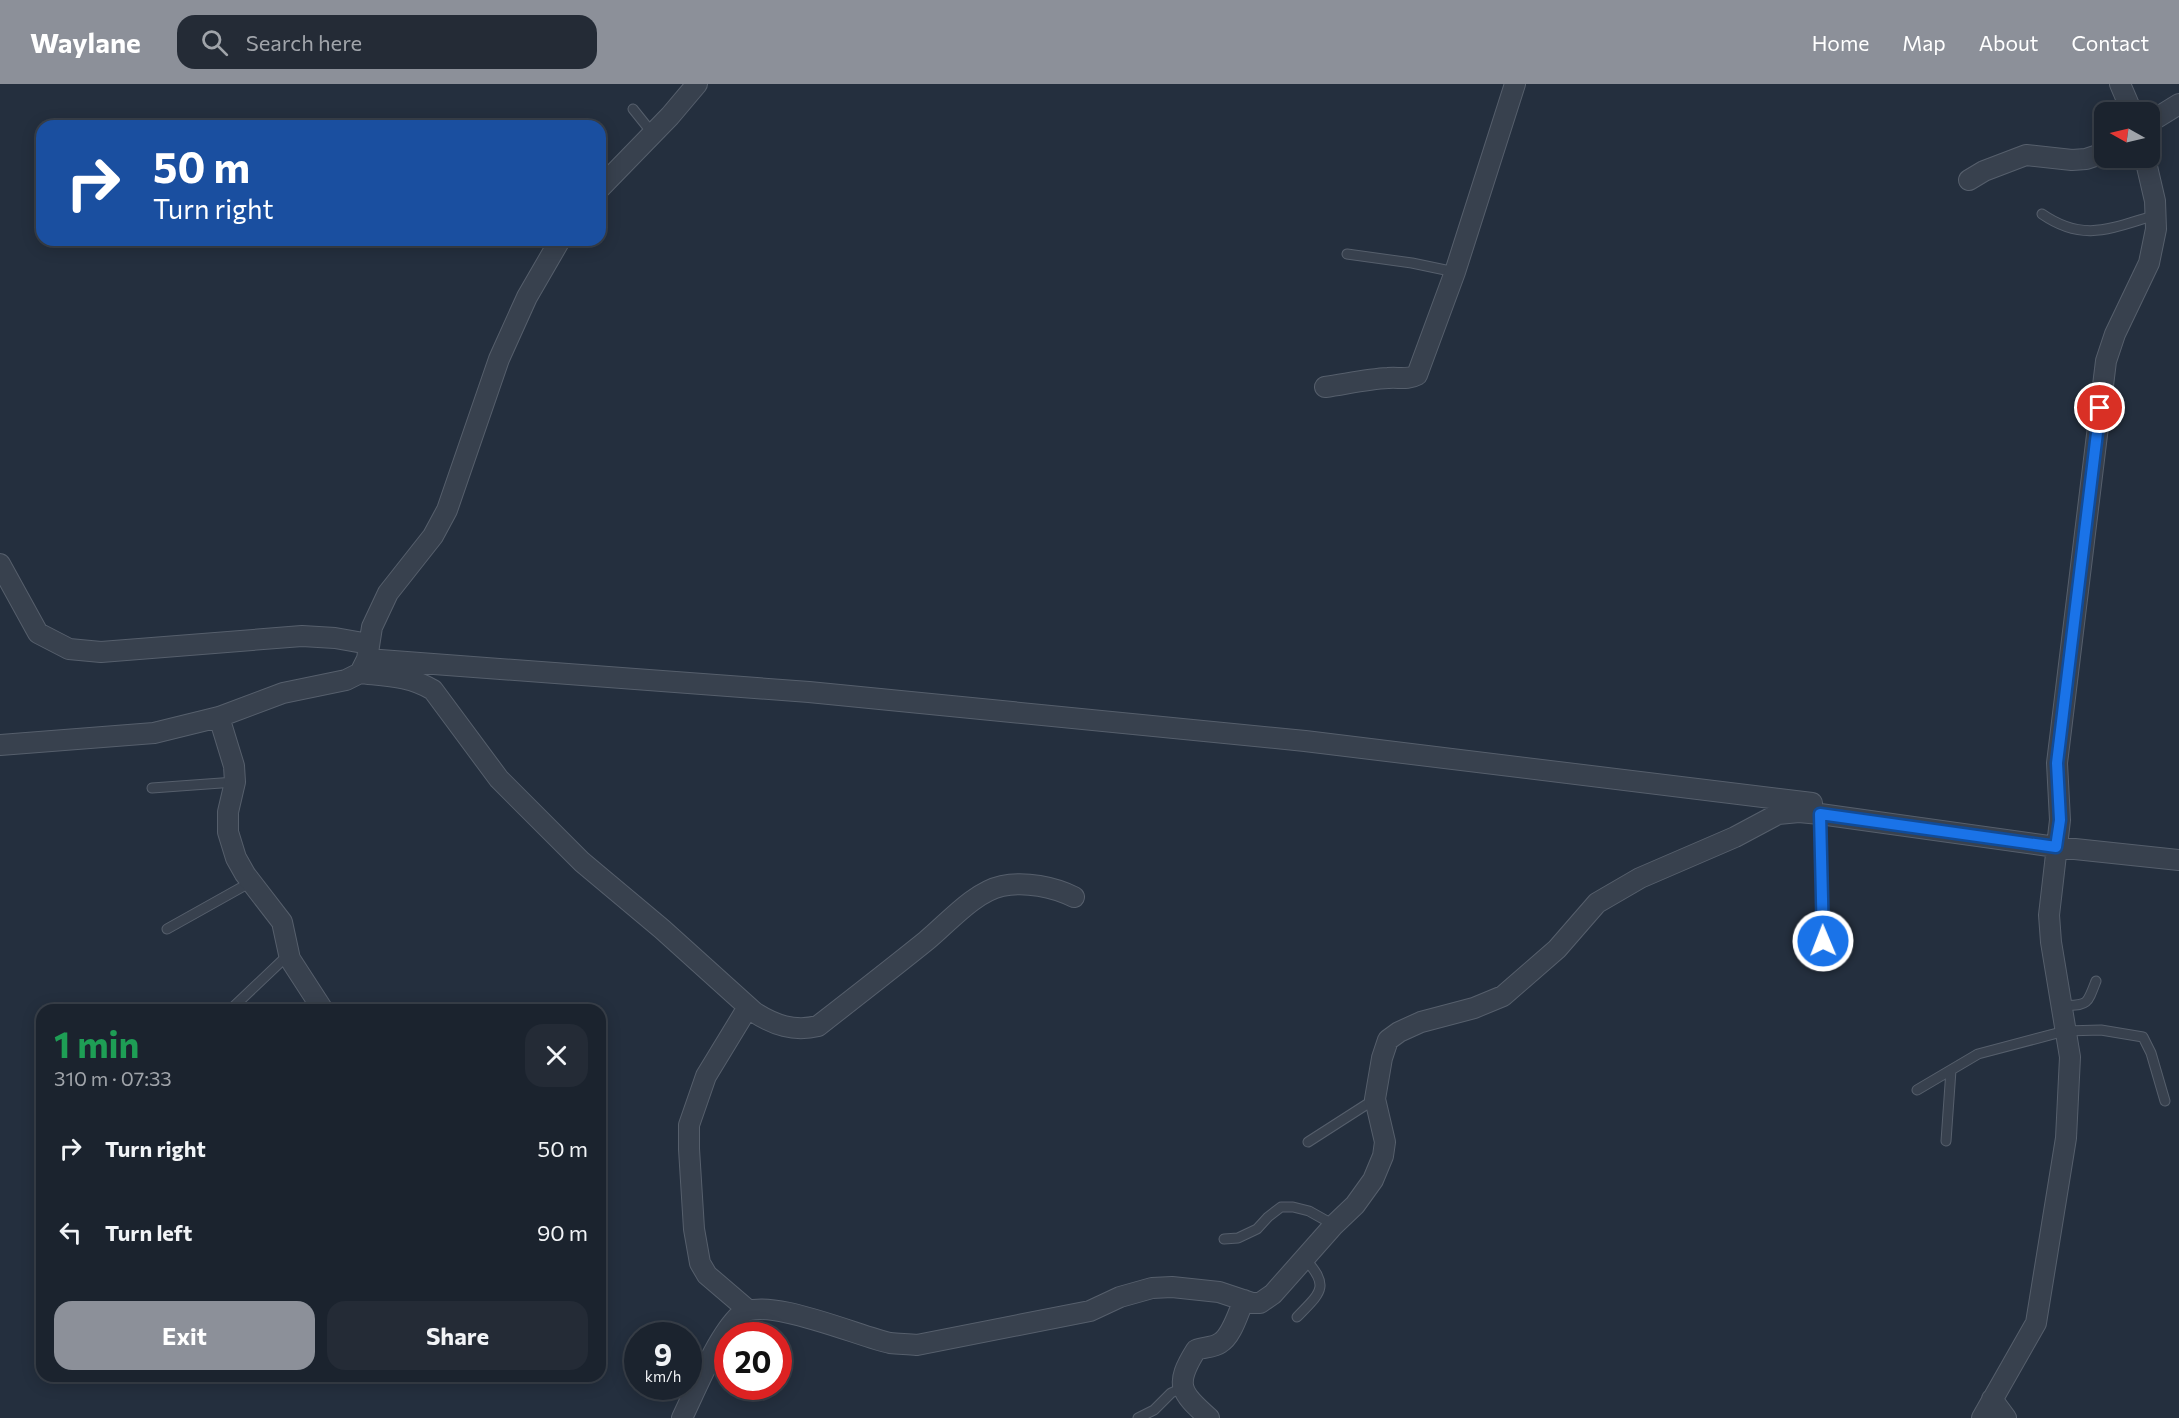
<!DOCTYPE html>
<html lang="en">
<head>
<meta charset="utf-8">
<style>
  :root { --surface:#1b232e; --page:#242b36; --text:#f1f3f6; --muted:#a0a4aa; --line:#39404a; --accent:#8c9099 }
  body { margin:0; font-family:Commissioner,sans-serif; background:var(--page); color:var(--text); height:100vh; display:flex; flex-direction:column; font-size:22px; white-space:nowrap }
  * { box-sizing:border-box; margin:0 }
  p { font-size:20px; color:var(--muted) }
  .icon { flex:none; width:33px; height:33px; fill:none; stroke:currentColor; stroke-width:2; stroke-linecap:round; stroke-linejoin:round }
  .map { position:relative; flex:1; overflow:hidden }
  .drawer { position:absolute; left:36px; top:920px; width:570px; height:378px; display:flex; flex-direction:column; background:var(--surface); border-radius:18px; box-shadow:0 3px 15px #0003,0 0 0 2px var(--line) }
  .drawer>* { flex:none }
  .guide { position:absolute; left:36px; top:36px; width:570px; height:126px; border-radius:18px; box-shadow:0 3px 15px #0003,0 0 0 2px var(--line); background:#1a4fa0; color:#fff; overflow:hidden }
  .needle { width:39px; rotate:278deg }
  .tools { position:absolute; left:2094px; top:18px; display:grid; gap:12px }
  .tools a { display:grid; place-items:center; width:66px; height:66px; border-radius:12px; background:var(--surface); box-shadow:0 3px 15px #0003,0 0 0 2px var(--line); font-size:30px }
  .speed { position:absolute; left:624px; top:1238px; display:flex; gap:12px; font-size:30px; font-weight:700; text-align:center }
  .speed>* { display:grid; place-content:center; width:78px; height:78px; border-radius:50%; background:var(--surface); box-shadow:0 3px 15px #0003,0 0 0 2px var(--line); line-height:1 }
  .speed small { font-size:15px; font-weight:400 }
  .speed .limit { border:9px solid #d22; background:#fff; color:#111 }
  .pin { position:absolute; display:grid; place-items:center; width:51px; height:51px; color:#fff; margin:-26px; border:3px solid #fff; border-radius:50%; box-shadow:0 2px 6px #0007 }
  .me { position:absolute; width:66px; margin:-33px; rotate:359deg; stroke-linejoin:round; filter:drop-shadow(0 0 4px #0008) }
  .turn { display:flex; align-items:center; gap:21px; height:126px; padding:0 18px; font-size:27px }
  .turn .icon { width:78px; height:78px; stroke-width:2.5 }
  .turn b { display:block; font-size:42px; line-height:51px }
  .round { display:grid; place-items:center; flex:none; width:63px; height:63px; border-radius:18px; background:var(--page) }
  .summary { display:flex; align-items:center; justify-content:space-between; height:102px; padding:0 18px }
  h1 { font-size:36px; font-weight:700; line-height:45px; color:#1e9e55 }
  .action { display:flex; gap:12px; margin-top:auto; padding:12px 18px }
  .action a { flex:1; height:69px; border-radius:18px; background:var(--accent); color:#fff; font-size:24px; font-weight:700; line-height:69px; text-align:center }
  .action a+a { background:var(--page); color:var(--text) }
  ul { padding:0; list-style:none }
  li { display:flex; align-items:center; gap:18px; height:84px; padding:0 18px }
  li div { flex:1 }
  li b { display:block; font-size:22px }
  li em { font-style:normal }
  header { display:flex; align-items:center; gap:36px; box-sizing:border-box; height:84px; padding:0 30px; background:var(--accent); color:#fff }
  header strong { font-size:28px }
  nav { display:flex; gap:33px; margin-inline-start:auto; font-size:21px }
  .search { width:420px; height:54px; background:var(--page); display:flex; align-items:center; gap:15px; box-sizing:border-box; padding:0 21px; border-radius:18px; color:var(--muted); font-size:22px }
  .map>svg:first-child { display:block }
</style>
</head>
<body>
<header>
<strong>Waylane</strong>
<div class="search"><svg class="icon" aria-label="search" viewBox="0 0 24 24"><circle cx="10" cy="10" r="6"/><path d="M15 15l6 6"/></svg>Search here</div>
<nav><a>Home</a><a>Map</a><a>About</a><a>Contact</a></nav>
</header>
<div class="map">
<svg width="2179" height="1334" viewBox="0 0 2179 1334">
  <rect width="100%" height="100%" fill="#242f3e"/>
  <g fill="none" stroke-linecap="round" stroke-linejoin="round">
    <defs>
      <path id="lane" d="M633 25 653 50
        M2042 130C2084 159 2111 144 2156 131
        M1347 170 1412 179 1455 188
        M152 704 235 698
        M1820 730 1823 857
        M167 845 251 798
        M2061 922C2088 920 2086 923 2096 897
        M230 926 289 870
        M1917 1006 1978 970 2065 947 2101 946 2143 953 2151 969 2165 1017
        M1946 1057 1951 986
        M1308 1058 1375 1015
        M1224 1155 1238 1154 1257 1145 1268 1133 1281 1123H1293L1309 1127 1334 1141
        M1297 1233C1320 1209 1331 1203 1305 1175
        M1138 1334 1154 1326 1171 1309 1182 1304"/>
      <path id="street" d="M2120 0 2132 28
        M2150 38 2179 20
        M1969 96 1984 87 2026 71 2072 76 2086 75 2104 69
        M600 104 670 32 697 0
        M1325 303C1346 300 1367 295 1388 294 1398 293 1408 296 1417 291L1455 188 1515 0
        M0 480 38 549 69 565 101 568 302 552 335 554 369 560
        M367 575 809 608 1305 657 1812 719
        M360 589C387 592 410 592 433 606L499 695 582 778 662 845 754 928C774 941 794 948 818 942 854 914 890 886 926 857 948 839 974 808 1002 802 1025 797 1054 803 1074 813
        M219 633 234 682 235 698 228 728V748L236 774 245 790 282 838 290 875 323 926
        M0 661 154 649 219 633 283 609 346 596 360 589 367 575 372 543 388 509 433 452 447 426 499 275 527 213 560 156
        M748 1226 707 1191 700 1179 694 1145 689 1065V1041L706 992 748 923
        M1992 1315 2006 1334
        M682 1334C696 1305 718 1251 740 1231 763 1210 860 1253 890 1259 899 1260 908 1260 917 1261L1090 1227 1120 1213 1152 1204 1172 1203 1219 1208 1252 1219H1260L1273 1210 1334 1141 1355 1121 1373 1096 1383 1072 1385 1058 1375 1015 1382 974 1388 956 1399 948 1421 938 1474 924 1503 912 1557 865 1597 819 1640 794 1735 753 1778 730 1799 728 1820 730 2056 763 2179 776
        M1209 1334C1180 1308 1174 1301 1196 1266 1203 1263 1213 1264 1220 1259 1232 1252 1238 1229 1244 1216
        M1982 1334 2036 1239 2066 1054 2070 973 2051 858 2049 831 2060 736 2057 679 2106 277 2115 250 2149 179 2156 145 2155 117 2145 74"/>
    </defs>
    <!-- lane casing -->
    <use href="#lane" stroke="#565f6c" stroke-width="11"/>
    <!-- street casing -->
    <use href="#street" stroke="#565f6c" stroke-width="22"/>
    <!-- lane -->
    <use href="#lane" stroke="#38414e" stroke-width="9"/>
    <!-- street -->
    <use href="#street" stroke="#38414e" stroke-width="20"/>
  </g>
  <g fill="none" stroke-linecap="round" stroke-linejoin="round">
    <defs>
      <path id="route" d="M1823 857 1820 730 2056 763 2060 736 2057 679 2100 324"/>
    </defs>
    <!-- route casing -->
    <use href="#route" stroke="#114b97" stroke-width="15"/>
    <!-- route -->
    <use href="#route" stroke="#1a73e8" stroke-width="10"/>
  </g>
</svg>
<div class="tools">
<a><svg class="needle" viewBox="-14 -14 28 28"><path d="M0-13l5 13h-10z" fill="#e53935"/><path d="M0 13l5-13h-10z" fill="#a0a4aa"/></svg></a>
</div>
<div class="speed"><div>9<small>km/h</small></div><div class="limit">20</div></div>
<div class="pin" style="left:2100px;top:324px;background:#d93025"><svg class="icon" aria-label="arrive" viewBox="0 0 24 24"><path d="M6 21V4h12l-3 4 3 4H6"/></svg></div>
<svg class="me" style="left:1823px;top:857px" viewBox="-20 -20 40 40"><circle r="17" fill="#1a73e8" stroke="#fff" stroke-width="3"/><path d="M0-11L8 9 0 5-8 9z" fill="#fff"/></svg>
<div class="guide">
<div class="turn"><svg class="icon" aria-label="right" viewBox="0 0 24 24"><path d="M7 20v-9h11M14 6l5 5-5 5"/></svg><div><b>50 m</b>Turn right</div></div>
</div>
<section class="drawer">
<div class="summary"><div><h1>1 min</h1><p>310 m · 07:33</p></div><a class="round"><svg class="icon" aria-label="close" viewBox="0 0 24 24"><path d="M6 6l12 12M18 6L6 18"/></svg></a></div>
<ul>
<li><svg class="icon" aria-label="right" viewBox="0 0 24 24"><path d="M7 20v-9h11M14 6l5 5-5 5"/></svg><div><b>Turn right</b></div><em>50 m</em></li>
<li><svg class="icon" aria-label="left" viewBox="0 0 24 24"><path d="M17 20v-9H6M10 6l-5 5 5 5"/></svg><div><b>Turn left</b></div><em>90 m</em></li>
</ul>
<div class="action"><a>Exit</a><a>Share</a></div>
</section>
</div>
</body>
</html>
